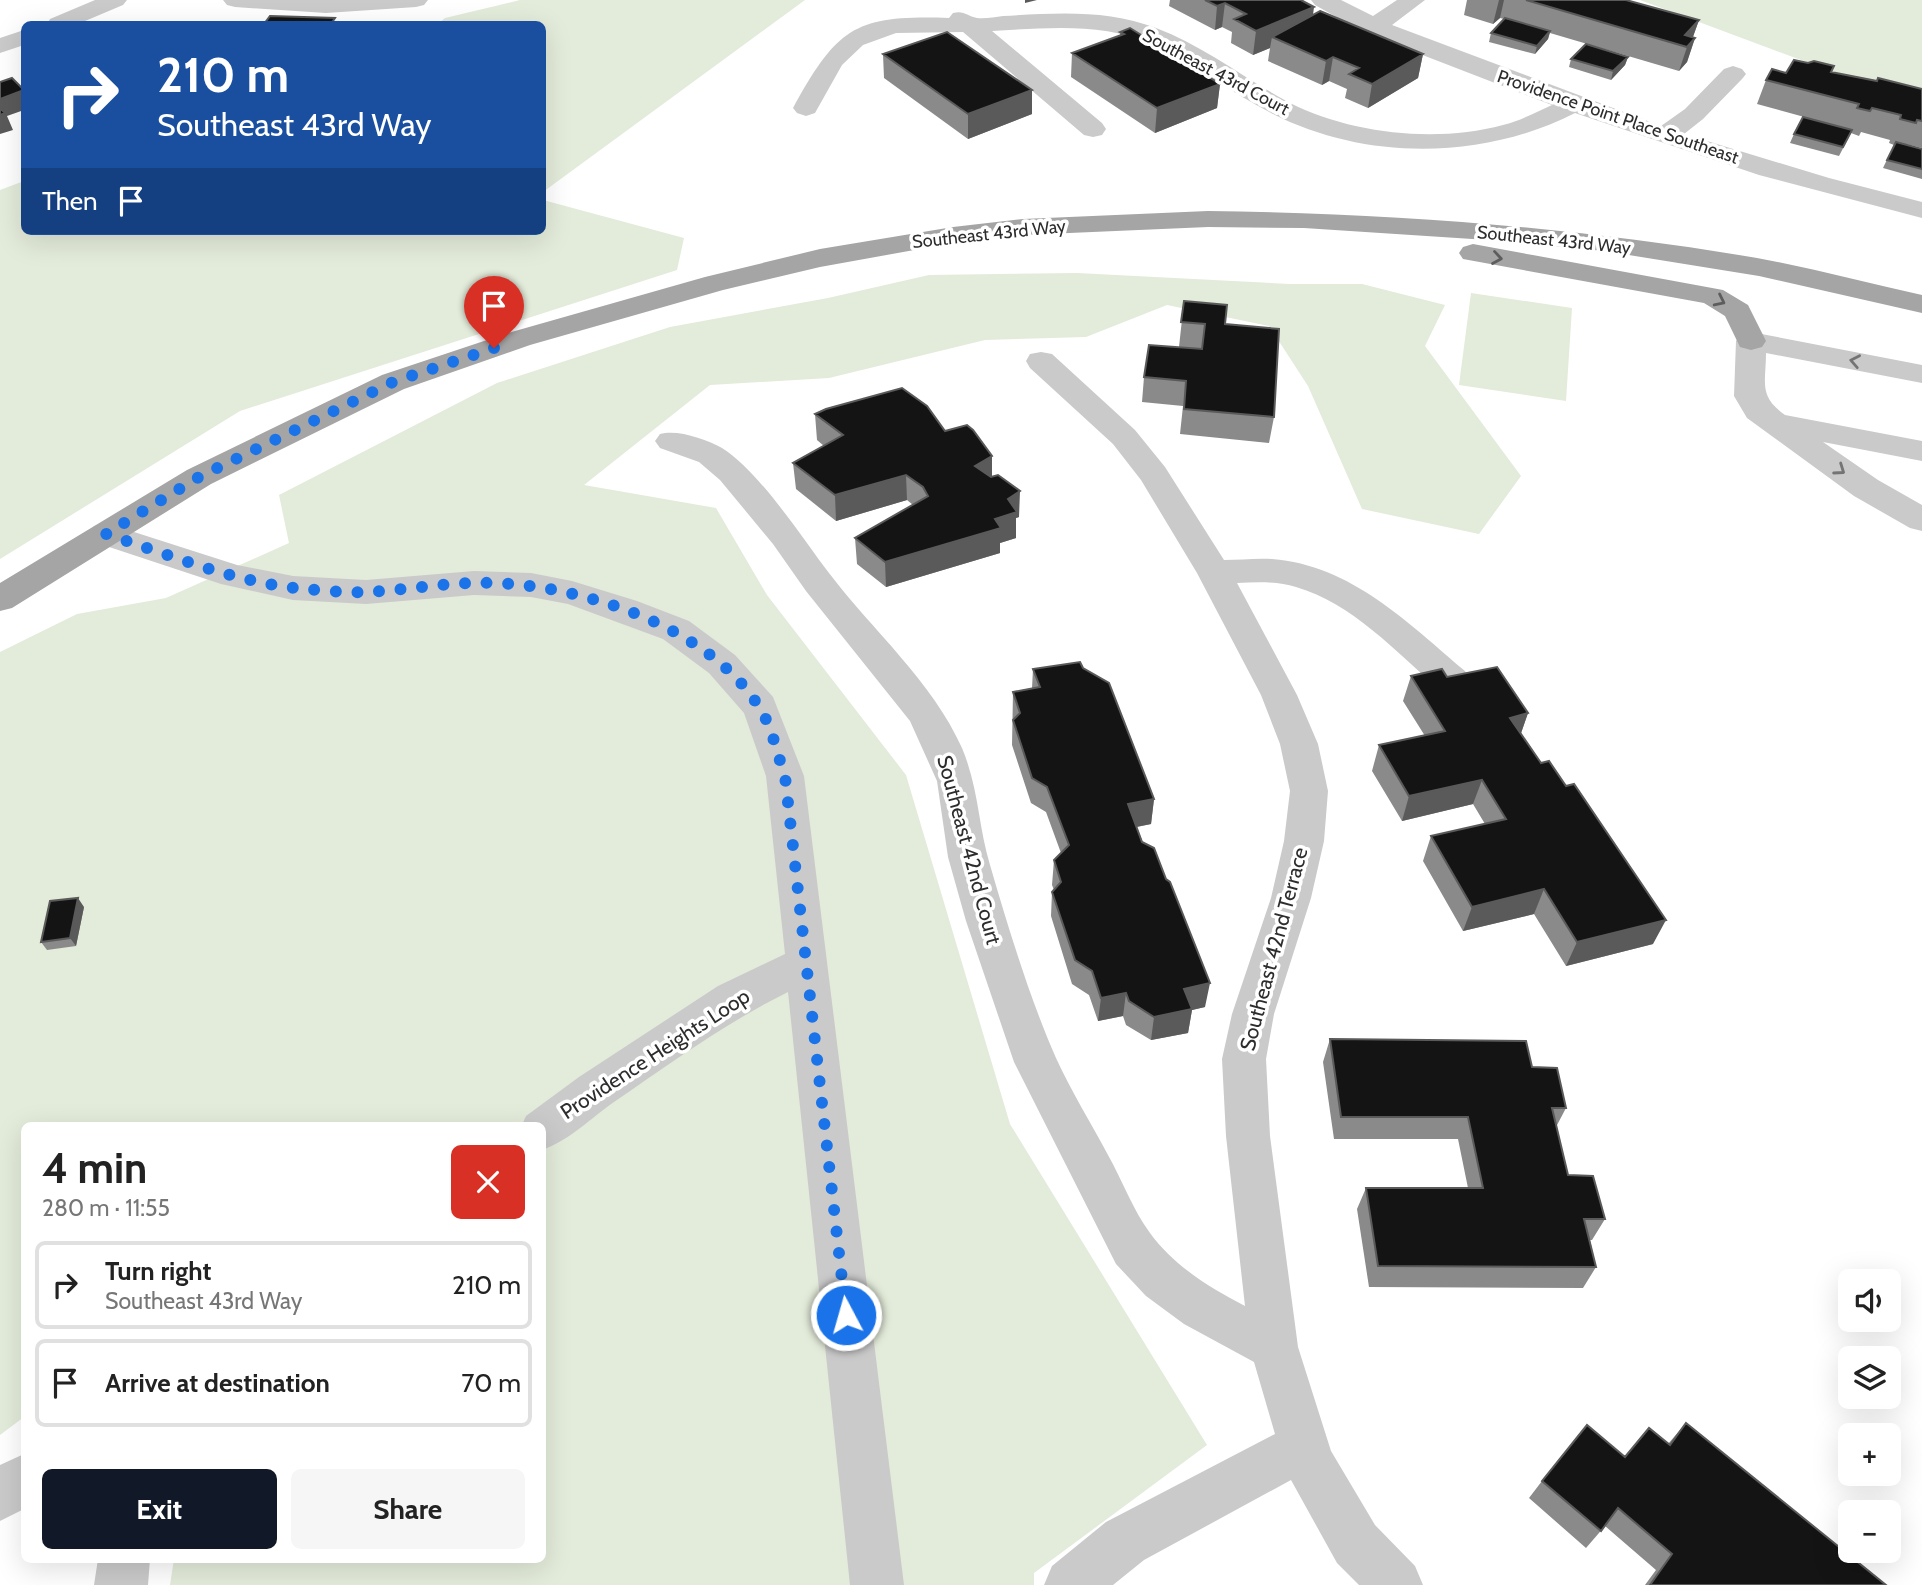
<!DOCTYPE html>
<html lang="en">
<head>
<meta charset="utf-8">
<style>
  :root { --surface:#fff; --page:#f6f6f6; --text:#222; --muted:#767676; --line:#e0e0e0; --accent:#111827 }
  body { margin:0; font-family:Cabin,sans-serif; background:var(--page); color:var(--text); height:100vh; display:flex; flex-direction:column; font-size:26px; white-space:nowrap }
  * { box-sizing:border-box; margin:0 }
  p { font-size:23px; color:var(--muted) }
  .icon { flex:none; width:38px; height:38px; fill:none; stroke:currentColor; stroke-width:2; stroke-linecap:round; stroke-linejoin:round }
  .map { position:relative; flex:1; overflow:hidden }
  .details { position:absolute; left:21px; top:1122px; width:525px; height:441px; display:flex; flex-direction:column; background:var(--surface); border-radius:10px; box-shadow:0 7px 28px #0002 }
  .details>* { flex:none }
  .top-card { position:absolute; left:21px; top:21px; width:525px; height:214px; border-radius:10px; box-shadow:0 7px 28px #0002; background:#1a4fa0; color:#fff; overflow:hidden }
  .tools { position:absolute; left:1838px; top:1269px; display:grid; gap:14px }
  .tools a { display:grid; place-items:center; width:63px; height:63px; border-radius:10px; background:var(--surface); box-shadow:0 7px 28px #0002; font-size:35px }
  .pin { position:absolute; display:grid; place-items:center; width:60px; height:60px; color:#fff; margin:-72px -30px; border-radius:50% 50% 50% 0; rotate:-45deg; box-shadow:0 0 7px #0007 }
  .pin .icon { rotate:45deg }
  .me { position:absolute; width:77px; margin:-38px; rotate:354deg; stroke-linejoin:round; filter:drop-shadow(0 0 5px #0008) }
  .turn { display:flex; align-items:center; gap:24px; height:147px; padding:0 21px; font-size:32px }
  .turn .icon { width:91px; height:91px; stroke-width:2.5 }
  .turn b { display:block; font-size:49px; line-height:60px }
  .then { display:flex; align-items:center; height:66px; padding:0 21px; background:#0003; gap:14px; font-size:26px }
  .round { display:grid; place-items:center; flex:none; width:74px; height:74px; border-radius:10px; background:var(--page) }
  .overview { display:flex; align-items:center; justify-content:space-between; height:119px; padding:0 21px }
  h1 { font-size:42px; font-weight:700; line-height:52px }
  .primary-button { display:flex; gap:14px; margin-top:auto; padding:14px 21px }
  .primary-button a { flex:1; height:80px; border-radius:10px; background:var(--accent); color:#fff; font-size:28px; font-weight:700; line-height:80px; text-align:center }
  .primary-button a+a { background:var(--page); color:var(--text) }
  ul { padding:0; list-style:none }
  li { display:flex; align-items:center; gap:21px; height:88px; margin:0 14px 10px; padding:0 7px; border:4px solid var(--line); border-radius:10px }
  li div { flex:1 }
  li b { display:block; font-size:26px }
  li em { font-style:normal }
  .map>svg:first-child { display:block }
</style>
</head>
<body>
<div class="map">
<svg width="1922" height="1585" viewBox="0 0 1922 1585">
  <rect width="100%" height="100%" fill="#fff"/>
  <!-- green -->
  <path fill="#e3ebda" d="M520 0H805L543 192 542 24H438L445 18Z
    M1640 0H1922V105Z
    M24 181V231H542L543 200 684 238 677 270 240 411 0 559V190Z
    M1077 273 1289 284H1362L1445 305 1425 346 1521 476 1479 534 1362 509 1308 386 1269 326 1167 305 1086 337 985 340 829 378 710 385 584 485 716 508 767 595 906 775 1010 1124 1207 1445 1034 1573V1585H170L174 1559H542V1125H24V1417L0 1435V652L77 614 166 598 289 543 279 495 497 383 670 327 828 298 929 275Z
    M1471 293 1572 308 1566 401 1459 385Z"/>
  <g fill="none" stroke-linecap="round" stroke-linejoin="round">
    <!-- minor -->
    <path fill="#cacaca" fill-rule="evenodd" d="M95 0H127L123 5 78 24H47L50 19Z
      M223 0H428L424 5 416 7 326 13 235 7 227 5Z
      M1311 0H1341L1373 16 1397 0H1425L1392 25 1661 126 1685 109 1724 69 1733 66 1742 69 1746 74 1742 79 1703 119 1684 134 1829 178 1922 202V218L1759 175 1575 113C1483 160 1366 161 1273 114 1232 93 1194 65 1153 44 1101 22 1047 28 992 31L1102 123 1106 129 1102 135 1093 137 1084 135 963 32 896 33 863 45 842 65 815 113 806 116 797 113 793 108C838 27 855 15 949 18L953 13C964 10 967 16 977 18 985 19 995 17 1003 16 1055 13 1107 9 1156 28 1204 46 1245 79 1290 103 1352 134 1436 143 1503 125 1520 121 1536 112 1552 105L1363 32 1315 5Z
      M24 30V45L0 53V38Z
      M1751 332 1922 365V383L1766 353C1766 383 1758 396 1785 415L1922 441V461L1823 442 1878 480 1922 505V531L1910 528 1854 496 1747 418 1734 396 1736 341 1740 335Z
      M1041 352 1052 354 1135 430 1165 467 1224 560C1240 560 1256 558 1272 559 1351 565 1408 623 1465 671L1470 680 1465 689 1452 693 1439 689C1396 652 1352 603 1296 587 1277 581 1257 582 1237 583L1297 695 1318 744 1328 791 1324 841 1311 898 1274 1014 1266 1059 1270 1136 1298 1347 1331 1451 1375 1525 1415 1566 1423 1585H1359L1337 1563 1291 1480 1144 1560 1113 1585H1044L1052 1566 1106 1522 1275 1434 1254 1362 1184 1324 1146 1296 1116 1264 1014 1062 966 921 948 857 937 781 910 721 806 591 773 544 720 480 699 462 660 448 655 441 660 434C677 429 706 439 722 448 760 472 802 538 829 573 873 631 932 681 962 748 979 789 978 825 990 865 1008 927 1030 999 1056 1058 1071 1091 1091 1123 1108 1155 1122 1180 1133 1210 1150 1233 1173 1265 1210 1288 1245 1306L1226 1136 1222 1059 1232 1014 1271 898 1284 841 1290 791 1280 744 1261 695 1197 573 1141 480 1113 444 1030 368 1026 361 1030 354Z
      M106 523 237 565 293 576 366 580 474 571 531 573 572 581 637 601 689 621 735 655 773 697 804 776 904 1585H850L788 992C727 1022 671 1063 614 1102 591 1118 570 1140 542 1150V1125H522L526 1116 579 1077 718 986 785 954 766 776 744 713 709 673 663 639 568 604 531 597 474 595 366 604 293 600 221 584 94 542 89 534 94 526Z
      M24 1454V1509L0 1521V1465Z
      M98 1559H150L148 1585H94Z"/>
    <!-- major -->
    <path fill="#a5a5a5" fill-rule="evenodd" d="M1208 211C1392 213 1575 227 1757 258 1812 268 1867 283 1922 295V313L1759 276 1604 251 1503 241 1304 228 1208 227 1023 235 953 243 820 267 723 290 530 345 404 389 211 484 12 608 0 611V583L187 470 382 375 508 333 705 277 820 249 953 227 1023 219Z
      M1473 244 1723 290 1748 305 1766 341 1762 347 1751 350 1740 347 1725 316 1704 303 1463 259 1459 253 1463 247Z"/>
  </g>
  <!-- wall -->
  <path fill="#8a8a8a" d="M1170 0H1301L1313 15 1423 54 1418 78 1368 108 1345 98 1347 89 1329 81 1322 85 1268 61 1270 48 1253 55 1231 43 1232 32 1222 27 1215 30 1169 6Z
    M1467 0H1626L1699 20 1693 37 1695 38 1687 62 1679 71 1550 33 1548 39 1535 54 1489 42 1491 33 1504 19 1500 18 1493 24 1464 15Z
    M1120 32 1220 84 1217 108 1155 133 1071 77 1072 53 1120 36Z
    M883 54 1032 114 968 139 884 78Z
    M1628 57 1625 65 1611 80 1569 67 1571 59Z
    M1808 63 1834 66 1832 72 1922 89V148L1906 144 1922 149V179L1883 168 1894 145 1889 143 1890 140 1861 132 1859 136 1851 133 1839 156 1790 143 1794 134 1848 129 1757 104 1766 80 1786 73Z
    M1184 301 1225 324 1274 417 1269 443 1180 434 1183 406 1142 402 1144 377 1179 347Z
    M815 414 945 431 992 456V477L1019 517 1016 518V538L1000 543V553L886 587 857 564 855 538 913 505 907 500 836 521 796 489 793 463 824 446 817 440Z
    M1083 668 1154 799 1151 824 1137 827 1205 1007 1192 1010 1188 1033 1151 1040 1126 1025 1123 1016 1098 1021 1089 995 1072 984 1051 916 1052 892 1054 890 1052 885 1054 860 1061 853 1046 812 1031 803 1012 745 1013 692 1032 688 1033 669Z
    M1411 676 1447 677 1528 713 1521 733 1653 944 1566 966 1534 914 1463 931 1423 861 1431 836 1485 824 1473 804 1402 821 1372 771 1379 745 1425 736 1403 701Z
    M84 907 76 946 47 950 41 942Z
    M1330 1039 1532 1067 1566 1108 1556 1127 1568 1175 1605 1219 1592 1240H1590L1596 1267 1583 1288 1369 1287 1357 1209 1366 1188H1468L1458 1139H1334L1323 1062Z
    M1686 1423 1886 1585H1645L1656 1570 1605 1526 1586 1548 1529 1498 1542 1481 1625 1457 1649 1428 1668 1444Z"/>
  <!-- shaded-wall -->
  <path fill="#5a5a5a" d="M1025 0H1037L1025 3Z
    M1499 0H1504L1500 18 1493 24Z
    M1225 3 1222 27 1215 30 1217 6Z
    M1314 7 1311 31 1272 37 1270 48 1253 55 1256 31Z
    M1699 20 1691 42 1695 38 1687 62 1679 71 1687 47 1685 35Z
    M1550 31 1548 39 1535 54 1537 46Z
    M1423 54 1418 78 1368 108 1372 84Z
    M1333 57 1329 81 1322 85 1326 61Z
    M1628 57 1625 65 1611 80 1613 71Z
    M1220 84 1217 108 1155 133 1157 108Z
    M24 90V110L7 116 13 130 0 134V99Z
    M1032 90V114L968 139V114Z
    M992 456V482L975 466Z
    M906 475 907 500 836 521 835 495Z
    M1020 491 1019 517 1016 518V538L1000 543V553L886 587 885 562 995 519 1008 499Z
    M1528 713 1519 739 1510 718Z
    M1482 780 1473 804 1402 821 1409 796Z
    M1154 799 1151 824 1125 829 1128 804Z
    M1544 889 1534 914 1463 931 1472 907Z
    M78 898 84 907 76 946 70 938Z
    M1666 920 1653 944 1566 966 1577 942Z
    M1210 983 1205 1007 1192 1010 1188 1033 1151 1040 1154 1017 1184 989Z
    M1126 993 1123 1016 1098 1021 1101 998Z"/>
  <!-- building -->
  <path fill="#141414" stroke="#5a5a5a" stroke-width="2" d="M1205 0H1301L1314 7 1256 31 1234 19 1246 14 1225 3 1217 6Z
    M1526 0H1626L1699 20 1685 35 1695 38 1687 47Z
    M1320 11 1423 54 1372 84 1349 74 1359 68 1333 57 1326 61 1272 37Z
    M270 16 335 18 331 24H264Z
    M1505 18 1550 31 1537 46 1491 33Z
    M1130 28 1220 84 1157 108 1072 53 1124 34 1120 32Z
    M947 32 1032 90 968 114 883 54Z
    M1586 44 1628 57 1613 71 1571 59Z
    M1794 60 1808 63 1814 61 1834 66 1831 72 1877 81 1878 78 1922 89V121L1917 120 1916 123 1900 119 1901 115 1872 108 1870 111 1857 108 1859 104 1766 80 1772 69 1786 73Z
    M12 78 24 90 0 99V82Z
    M0 108 5 113 0 115Z
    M1803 117 1852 130 1843 147 1794 134Z
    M1896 142 1922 149V169L1887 160Z
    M1184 301 1227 305 1225 324 1279 329 1274 417 1184 409 1186 381 1144 377 1149 345 1202 349 1205 324 1181 322Z
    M902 388 927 406 945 431 967 425 973 430 992 456 975 466 991 477 998 475 1020 491 1008 499 1017 512 995 519 1001 528 885 562 855 538 928 496 923 487 906 475 835 495 793 463 843 435 815 414 826 409Z
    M1080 662 1083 668 1109 683 1154 799 1128 804 1142 842 1154 848 1166 879 1170 882 1210 983 1184 989 1192 1009 1154 1017 1129 1001 1126 993 1101 998 1092 971 1075 960 1052 892 1061 882 1054 860 1069 845 1047 787 1032 778 1013 720 1020 713 1013 692 1040 687 1033 669Z
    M1497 667 1528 713 1510 718 1541 763 1549 761 1566 786 1574 784 1666 920 1577 942 1544 889 1472 907 1431 836 1506 819 1482 780 1409 796 1379 745 1445 731 1411 676 1442 669 1447 677Z
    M78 898 70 938 41 942 50 901Z
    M1330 1039 1526 1041 1532 1067 1557 1068 1566 1108H1552L1568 1175 1593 1176 1605 1219H1584L1596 1267 1378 1266 1366 1188H1483L1468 1117H1341Z
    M1686 1423 1886 1585H1650L1672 1554 1618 1508 1601 1531 1542 1481 1587 1425 1625 1457 1649 1428 1670 1445Z"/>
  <!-- one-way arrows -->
  <defs><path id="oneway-chevron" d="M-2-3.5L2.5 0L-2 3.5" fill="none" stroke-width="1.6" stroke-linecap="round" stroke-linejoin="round" transform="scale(1.75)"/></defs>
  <g stroke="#5d5d5d">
    <use href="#oneway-chevron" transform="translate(1497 258) rotate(9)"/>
    <use href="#oneway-chevron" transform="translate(1720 301) rotate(26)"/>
  </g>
  <g stroke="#747474">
    <use href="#oneway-chevron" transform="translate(1855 361) rotate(-169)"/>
    <use href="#oneway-chevron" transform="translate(1840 470) rotate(35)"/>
  </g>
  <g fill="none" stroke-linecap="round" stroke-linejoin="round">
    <!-- route -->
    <path stroke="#1a73e8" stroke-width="12" stroke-dasharray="0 21.6" d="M494 348 393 382 199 477 106 534C167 554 229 580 294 588 318 590 344 593 368 592 403 590 438 584 474 583 568 580 707 623 759 707 772 726 777 754 785 776L846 1315"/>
  </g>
  <g text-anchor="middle" stroke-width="7" stroke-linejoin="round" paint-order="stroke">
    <!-- far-street labels -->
    <g font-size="18" fill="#2d2d2d" stroke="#fff">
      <text transform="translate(1216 72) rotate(28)" y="6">Southeast 43rd Court</text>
      <text transform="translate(1618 117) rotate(19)" y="6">Providence Point Place Southeast</text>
      <text transform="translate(989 234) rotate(-6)" y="6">Southeast 43rd Way</text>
      <text transform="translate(1554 240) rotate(6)" y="6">Southeast 43rd Way</text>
    </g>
    <!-- street labels -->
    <g font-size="21" fill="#2d2d2d" stroke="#fff">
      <text transform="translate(969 850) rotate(75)" y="7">Southeast 42nd Court</text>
      <text transform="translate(1274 949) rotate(-75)" y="7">Southeast 42nd Terrace</text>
      <text transform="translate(655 1054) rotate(-33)" y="7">Providence Heights Loop</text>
    </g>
  </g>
</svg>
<div class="tools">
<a><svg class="icon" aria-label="sound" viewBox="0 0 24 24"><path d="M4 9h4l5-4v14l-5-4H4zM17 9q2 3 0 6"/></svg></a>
<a><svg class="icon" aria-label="layers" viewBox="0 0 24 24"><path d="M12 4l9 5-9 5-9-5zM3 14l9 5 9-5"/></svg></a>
<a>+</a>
<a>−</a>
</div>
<div class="pin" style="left:494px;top:348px;background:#d93025"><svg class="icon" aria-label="arrive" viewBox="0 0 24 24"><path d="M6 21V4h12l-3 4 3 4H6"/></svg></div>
<svg class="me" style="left:846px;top:1315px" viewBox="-20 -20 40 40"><circle r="17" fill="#1a73e8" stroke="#fff" stroke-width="3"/><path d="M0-11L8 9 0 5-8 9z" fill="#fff"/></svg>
<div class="top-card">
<div class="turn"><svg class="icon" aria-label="right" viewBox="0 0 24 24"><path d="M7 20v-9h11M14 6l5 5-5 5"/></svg><div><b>210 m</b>Southeast 43rd Way</div></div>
<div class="then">Then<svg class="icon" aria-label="arrive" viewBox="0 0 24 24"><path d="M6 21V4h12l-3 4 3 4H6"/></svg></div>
</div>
<section class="details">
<div class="overview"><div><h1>4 min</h1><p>280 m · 11:55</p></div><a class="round" style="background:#d93025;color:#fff"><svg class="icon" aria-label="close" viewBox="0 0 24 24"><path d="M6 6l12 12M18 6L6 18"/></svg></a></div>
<ul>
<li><svg class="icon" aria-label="right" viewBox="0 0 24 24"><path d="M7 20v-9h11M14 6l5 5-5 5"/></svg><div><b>Turn right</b><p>Southeast 43rd Way</p></div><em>210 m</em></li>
<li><svg class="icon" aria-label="arrive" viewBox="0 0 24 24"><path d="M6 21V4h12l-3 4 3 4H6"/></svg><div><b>Arrive at destination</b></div><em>70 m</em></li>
</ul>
<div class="primary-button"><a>Exit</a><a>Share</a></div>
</section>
</div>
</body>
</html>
